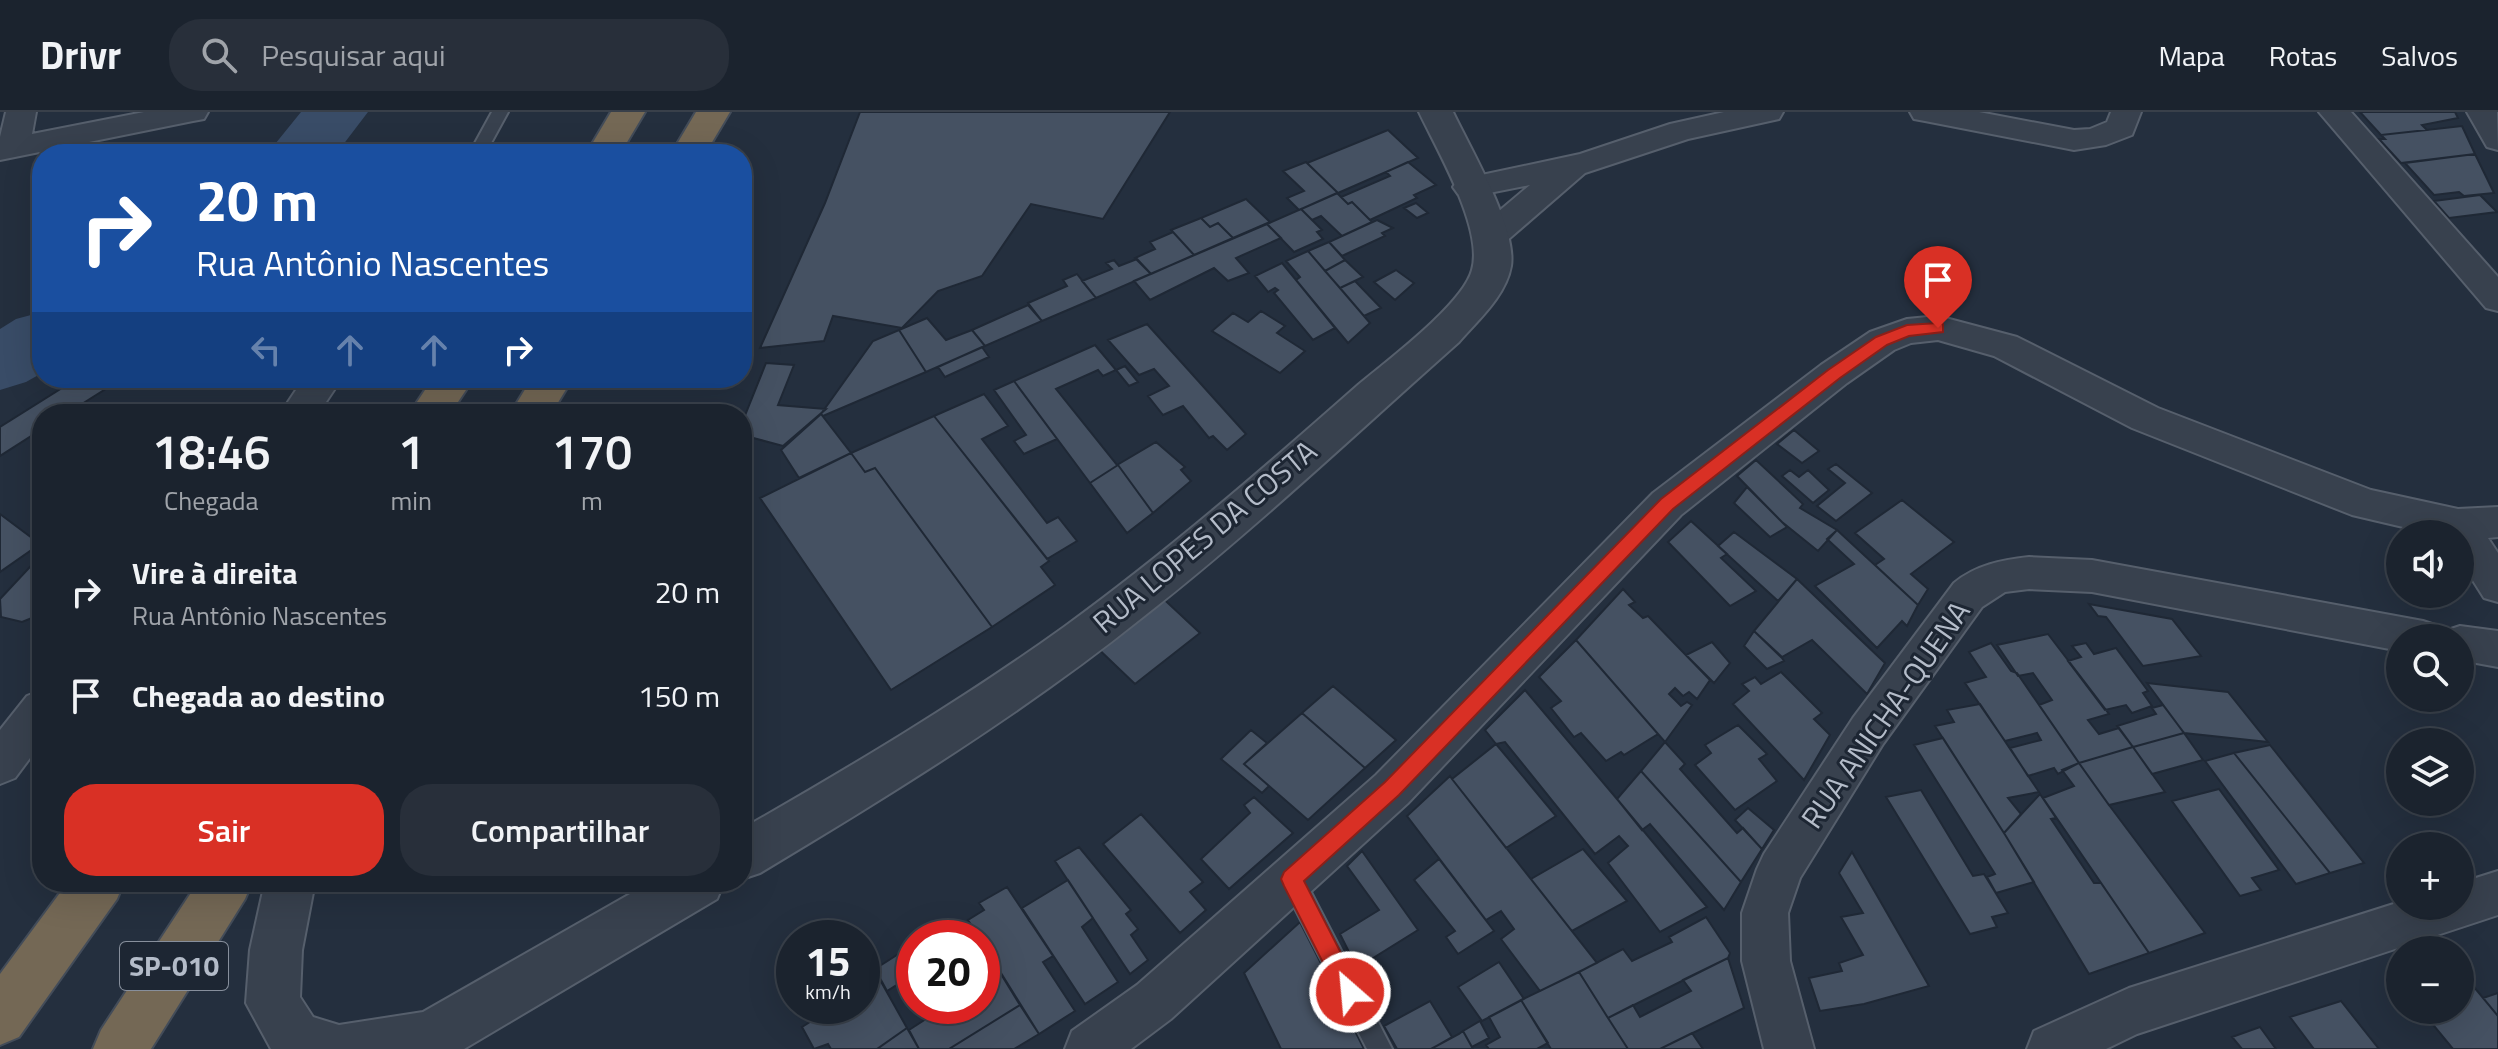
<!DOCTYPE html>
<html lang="pt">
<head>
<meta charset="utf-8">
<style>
  :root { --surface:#1b232e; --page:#282f3a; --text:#f1f3f6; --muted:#a0a4aa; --line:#39404a; --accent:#d93025 }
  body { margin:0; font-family:"Titillium Web",sans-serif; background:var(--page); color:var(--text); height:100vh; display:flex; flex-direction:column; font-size:30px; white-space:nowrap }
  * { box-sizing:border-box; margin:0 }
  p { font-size:26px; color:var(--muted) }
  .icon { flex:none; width:44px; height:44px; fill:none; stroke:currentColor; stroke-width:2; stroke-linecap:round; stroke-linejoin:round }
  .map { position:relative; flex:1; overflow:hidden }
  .panel { position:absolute; left:32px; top:292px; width:720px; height:488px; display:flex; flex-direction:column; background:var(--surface); border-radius:32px; box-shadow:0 8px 32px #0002,0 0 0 2px var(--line) }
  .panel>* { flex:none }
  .banner { position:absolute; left:32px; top:32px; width:720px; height:244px; border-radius:32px; box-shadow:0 8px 32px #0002,0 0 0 2px var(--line); background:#1a4fa0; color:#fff; overflow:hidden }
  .fabs { position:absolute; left:2386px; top:408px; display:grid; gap:16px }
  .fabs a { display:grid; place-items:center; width:88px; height:88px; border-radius:50%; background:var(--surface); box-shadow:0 8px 32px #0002,0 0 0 2px var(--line); font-size:40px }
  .speed { position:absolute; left:776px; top:808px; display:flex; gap:16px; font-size:40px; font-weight:700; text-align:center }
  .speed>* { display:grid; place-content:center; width:104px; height:104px; border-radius:50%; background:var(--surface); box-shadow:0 8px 32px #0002,0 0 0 2px var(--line); line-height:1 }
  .speed small { font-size:20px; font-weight:400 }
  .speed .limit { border:12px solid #d22; background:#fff; color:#111 }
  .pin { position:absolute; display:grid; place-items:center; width:68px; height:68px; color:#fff; margin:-82px -34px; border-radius:50% 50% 50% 0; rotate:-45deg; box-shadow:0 0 8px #0007 }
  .pin .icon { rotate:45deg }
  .me { position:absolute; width:88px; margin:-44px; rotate:333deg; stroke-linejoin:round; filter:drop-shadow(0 0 6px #0008) }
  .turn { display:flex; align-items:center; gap:28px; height:168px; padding:0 32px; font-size:36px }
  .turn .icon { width:104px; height:104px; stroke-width:2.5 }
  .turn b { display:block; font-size:56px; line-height:68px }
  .lanes { display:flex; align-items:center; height:76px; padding:0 32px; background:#0003; justify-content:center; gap:40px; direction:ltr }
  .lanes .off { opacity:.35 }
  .eta { display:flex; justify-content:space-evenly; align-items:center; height:136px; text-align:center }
  .eta b { font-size:48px; font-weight:600; line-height:56px }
  .action { display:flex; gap:16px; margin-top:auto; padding:16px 32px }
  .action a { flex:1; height:92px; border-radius:32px; background:var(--accent); color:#fff; font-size:32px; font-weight:600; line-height:92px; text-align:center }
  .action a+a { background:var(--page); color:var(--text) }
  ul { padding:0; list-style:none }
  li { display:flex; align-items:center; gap:24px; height:104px; padding:0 32px }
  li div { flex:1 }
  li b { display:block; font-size:30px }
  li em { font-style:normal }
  header { display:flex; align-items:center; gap:48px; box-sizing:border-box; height:112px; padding:0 40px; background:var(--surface); border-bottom:2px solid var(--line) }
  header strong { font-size:38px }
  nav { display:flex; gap:44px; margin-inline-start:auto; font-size:28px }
  .search { width:560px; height:72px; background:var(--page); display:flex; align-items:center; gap:20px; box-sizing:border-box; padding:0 28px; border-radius:32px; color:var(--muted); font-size:30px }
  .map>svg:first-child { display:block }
</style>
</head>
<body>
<header>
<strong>Drivr</strong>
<div class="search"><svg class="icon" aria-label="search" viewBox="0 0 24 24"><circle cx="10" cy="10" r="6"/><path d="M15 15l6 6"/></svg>Pesquisar aqui</div>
<nav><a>Mapa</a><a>Rotas</a><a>Salvos</a></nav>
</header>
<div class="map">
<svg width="2498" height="937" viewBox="0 0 2498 937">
  <rect width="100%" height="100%" fill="#242f3e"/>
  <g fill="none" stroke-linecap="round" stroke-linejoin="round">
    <!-- river -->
    <path fill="#394c67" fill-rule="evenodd" d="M301 0H368L336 42H267Z
      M42 200V261L26 270 0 278V217L16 207Z"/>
  </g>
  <!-- building -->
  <path fill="#455162" stroke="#1f2835" stroke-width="2" d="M860 0H1170L1103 107 1031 92 982 164 938 179 902 216 833 204 824 229 760 236 825 91Z
    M2360 0H2455L2458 6 2422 13 2427 18 2381 23Z
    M2462 14 2475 42 2401 51 2379 27H2385L2381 23Z
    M1388 18 1418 46 1338 81 1307 51Z
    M2475 42 2494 81 2464 84 2459 80 2434 83 2405 51Z
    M1306 50 1338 81 1299 98 1287 86 1304 79 1283 59Z
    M1408 50 1436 73 1414 83 1417 86 1370 108 1352 90 1348 92 1341 85 1390 64 1386 60Z
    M1337 81 1348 92 1352 90 1372 110 1342 124 1321 104 1312 108 1301 97Z
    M2480 83 2497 100 2449 106 2434 89Z
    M1246 87 1270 110 1233 126 1218 111 1210 115 1201 106Z
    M1416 91 1428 101 1417 106 1404 96Z
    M1301 97 1322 118 1317 120 1323 127 1294 140 1267 112Z
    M1201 106 1210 115 1218 111 1233 126 1194 143 1171 118Z
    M1377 108 1393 116 1382 121 1385 124 1342 144 1329 130Z
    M1267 112 1281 126 1236 146 1249 161 1228 169 1214 156 1150 188 1134 169Z
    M1173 120 1194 143 1151 162 1135 146 1155 137 1150 130Z
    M1329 130 1345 148 1325 159 1308 139Z
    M1308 139 1370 211 1348 231 1296 168 1300 165 1286 149Z
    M1137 147 1151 162 1096 186 1082 169 1112 157 1106 151 1114 148 1119 154Z
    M1345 148 1363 165 1340 176 1325 159Z
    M1282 151 1296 168 1335 216 1313 228 1274 181 1278 178 1275 176 1268 180 1255 164Z
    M1396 158 1414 171 1395 188 1374 170Z
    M1077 162 1096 186 1042 209 1028 191 1067 174 1063 168Z
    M1355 169 1381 196 1364 204 1340 176Z
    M1028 193 1042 209 985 234 972 218Z
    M1261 199 1285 214 1277 221 1305 239 1280 261 1212 219 1233 201 1248 210Z
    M927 206 946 228 972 218 985 234 926 260 899 218Z
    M1147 212 1246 322 1227 338 1213 324 1209 326 1183 294 1163 303 1148 284 1169 274 1154 257 1139 263 1108 228Z
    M899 218 926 260 823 304 821 302 873 229Z
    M1095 233 1116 258 1103 264 1098 258 1056 277 1117 353 1156 330 1185 355 1181 358 1191 369 1153 401 1118 353 1090 371 1014 269Z
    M982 235 989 245 945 265 938 255Z
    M766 251 794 253 778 293 826 297 783 334 742 323V311Z
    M1125 254 1138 270 1129 274 1116 258Z
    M78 266H123L66 302H42V317L0 344V315Z
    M1014 269 1057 327 1024 342 1014 329 1026 323 994 278Z
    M984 282 1008 314 982 327 1047 411 1058 405 1077 429 1047 447 934 304Z
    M821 302 851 341 799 366 781 338Z
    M934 304 1049 449 1041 455 1055 473 992 515 875 356 865 360 851 341Z
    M1794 318 1819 339 1802 351 1777 332Z
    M851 341 865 360 875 356 992 515 891 578 760 386Z
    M1756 348 1803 392 1800 396 1837 418 1818 439 1782 410 1737 364Z
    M1836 352 1872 381 1836 409 1817 394 1845 371 1828 357Z
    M1118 353 1153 401 1127 421 1090 371Z
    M1790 358 1799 365 1808 358 1829 378 1813 391 1782 364Z
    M1747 375 1787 415 1770 425 1734 391Z
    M1902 388 1954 430 1911 462 1928 477 1918 493 1875 453 1884 447 1855 421Z
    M0 402 40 432 0 460Z
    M1691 409 1727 442 1721 446 1756 479 1730 494 1668 430Z
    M1837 418 1918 493 1907 514 1902 509 1877 536 1815 474 1854 452 1827 427Z
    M1734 420 1797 467 1778 489 1718 434Z
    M42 442V502L22 510 1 505 0 487Z
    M1797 467 1885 551 1867 582 1812 528 1782 545 1754 519Z
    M1623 477 1635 490 1629 493 1643 506 1648 504 1710 568 1697 587 1689 580 1683 584 1675 576 1669 582 1681 594 1687 590 1692 593 1665 630 1576 528Z
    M1154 478 1200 521 1135 572 1089 528Z
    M2089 492 2172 507 2201 544 2143 554 2106 505 2098 504Z
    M1754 519 1782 546 1784 549 1767 557 1744 534Z
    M2048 522 2109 602 2088 608 2099 622 2119 616 2133 635 2079 651 2039 593 2052 588 2033 561 2018 564 1997 533Z
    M1576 528 1658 622 1624 643 1621 640 1606 649 1581 621 1574 625 1551 596 1561 589 1539 565Z
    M1712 530 1730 551 1714 571 1686 543Z
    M1991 531 2011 559 2017 561 2079 651 2058 662 2054 656 2028 664 2010 636 2041 628 2037 621 2005 629 1965 571 1986 565 1969 540Z
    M2086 531 2094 542 2116 536 2148 579 2143 581 2152 594 2132 601 2126 593 2105 598 2068 549 2081 545 2072 534Z
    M1781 560 1822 601 1814 607 1830 623 1804 668 1733 592 1749 579 1742 572 1755 565 1761 572Z
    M2147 571 2228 580 2268 630 2184 621Z
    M1333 574 1396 628 1365 656 1302 601Z
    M1525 578 1617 687 1707 795 1660 820 1608 751 1628 734 1619 724 1595 742 1505 630 1496 632 1485 618Z
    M1980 592 2039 680 2008 686 2021 702 2004 721 1935 614 1954 610 1947 598Z
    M2163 593 2184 621 2133 635 2117 614 2156 602 2152 596Z
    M1302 601 1365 656 1308 708 1244 652Z
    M1738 613 1767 642 1759 647 1777 669 1735 698 1695 653 1711 641 1705 633Z
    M1251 618 1267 631 1244 652 1269 674 1262 681 1221 647Z
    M2184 621 2203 648 2152 662 2133 635Z
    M1943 626 2004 721 2034 770 1996 781 1987 765 1995 762 1914 633Z
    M1665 630 1685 652 1680 657 1737 721 1743 716 1762 737 1741 770 1641 659Z
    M1496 632 1556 704 1506 736 1452 667Z
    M2270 633 2364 751 2330 761 2234 641Z
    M2133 635 2165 680 2109 693 2079 651Z
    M2234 641 2330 761 2296 772 2205 649Z
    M2079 651 2109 693 2205 821 2149 841 2043 686 2074 674 2062 658Z
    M1641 659 1741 770 1724 798 1650 712 1642 718 1617 687Z
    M1450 664 1452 667 1597 851 1540 879 1501 827 1514 817 1501 799 1486 808 1407 704Z
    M2219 677 2279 758 2252 766 2261 778 2240 784 2172 689Z
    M1921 678 1973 764 1984 762 2008 801 1992 805 1997 815 1970 822 1886 685Z
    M2040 682 2056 706 2051 707 2094 771H2101L2149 841 2089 862 2004 721Z
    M1254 685 1293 721 1229 777 1201 747 1250 701 1244 693Z
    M1748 696 1774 718 1762 737 1735 708Z
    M1141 702 1203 770 1190 780 1206 798 1180 821 1103 732Z
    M1079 735 1131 798 1126 802 1138 817 1131 823 1148 848 1130 862 1055 749Z
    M1583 737 1627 789 1572 819 1531 767Z
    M1362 739 1418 818 1357 856 1340 822 1379 798 1347 754Z
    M1852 740 1929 874 1864 892 1820 899 1809 866 1842 859 1839 851 1863 843 1841 805 1863 801 1839 761Z
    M1439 747 1494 819 1458 842 1446 825 1455 819 1414 768Z
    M1068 768 1093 806 1082 815 1118 870 1085 892 1022 796Z
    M1007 775 1053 844 1043 850 1075 899 1039 922 968 808 984 798 979 791Z
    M1706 805 1730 841 1728 846 1608 906 1579 860 1623 837 1632 849 1672 830 1669 825Z
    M1300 810 1332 873 1364 937H1281L1244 861Z
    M982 831 1020 893 949 937H919L909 918 932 903 926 894H982Z
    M914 832V862L887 879 875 857Z
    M1728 846 1744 896 1660 937H1628L1608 906 1633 893 1640 905 1691 879 1683 868Z
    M1499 850 1524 887 1482 909 1458 875Z
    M2460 858 2498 904V937H2453L2421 898H2460Z
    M1579 860 1608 906 1628 937H1551L1521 888Z
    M879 866 907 916 877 937H831L828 932 814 937 802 915 835 894H862V877Z
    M2498 881V904L2483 886Z
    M1521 888 1548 931 1537 937H1489L1486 933 1500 925 1489 905Z
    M1430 889 1452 925 1431 937H1397L1384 914Z
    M2341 889 2379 937H2314L2290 905Z
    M1020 893 1039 922 1014 937H949Z
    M1480 909 1489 926 1472 935 1463 919Z
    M2260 915 2276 937H2242L2232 925Z
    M907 916 919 937H877Z
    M1463 919 1473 937H1431L1459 922Z
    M1692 921 1703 937H1660Z"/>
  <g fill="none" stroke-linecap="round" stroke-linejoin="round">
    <defs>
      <path id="service" d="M492 0H508L485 42H469Z
        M1292 756 1300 759 1392 937H1367L1280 767 1284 759Z"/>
      <path id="minor" d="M6 0H36L32 22 144 0H208L204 7 193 9 0 48V25Z
        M1724 0H1783L1779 7 1688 27 1585 61 1503 132 1491 135 1479 132 1475 124 1479 116 1530 73 1469 85 1458 82 1453 75 1458 68 1580 42 1670 12Z
        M1910 0H1979L2074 18 2090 17 2107 10 2111 0H2141L2132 23 2106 33 2074 38 1925 9 1914 7Z
        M2319 0H2351L2498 165V199L2486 196Z
        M2467 0H2497L2498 38 2487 35Z
        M1938 204 2017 225 2158 296 2371 378 2458 397 2498 395V425L2488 426 2498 441V490L2484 486 2460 448V422H2433L2352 403 2132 316 1994 244 1938 228 1911 231 1894 238 1847 271 1681 403 1408 691 1171 907 1131 937H1065L1072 919 1137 873 1376 663 1653 381 1821 253 1870 220 1907 207Z
        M304 266H342L318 302H280Z
        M2029 445 2092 448 2423 509 2438 514 2443 524 2445 519 2460 514 2498 519V555L2460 548V526H2400V539L2092 480 2029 477 2005 480 1982 495 1883 632 1800 766 1788 801 1790 849 1814 937H1764L1742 849V801L1757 757 1764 742 1853 606 1954 471C1976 453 2001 448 2029 445Z
        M42 578V630L15 666 0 672V618L27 584Z
        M2498 759V803L2137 922 2106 937H2027L2034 919 2129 876 2400 790V794H2460V771Z"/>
      <path id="tertiary" d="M1419 0H1453C1470 36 1517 115 1511 154 1506 184 1477 209 1459 230 1354 323 1253 419 1143 505 1023 601 892 682 760 761L742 767V717C852 654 961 589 1064 515 1167 440 1263 357 1358 273 1387 249 1463 192 1472 158 1484 117 1437 38 1419 0Z
        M265 770H315L302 838 300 885 313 905 339 913 423 900 651 770H724L717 787 464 937H271L246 891 250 838Z"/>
      <path id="motorway" d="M611 0H645L620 42H586Z
        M696 0H730L705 42H671Z
        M433 266H474L450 302H409Z
        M532 266H573L551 302H510Z
        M68 770H124L117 787 19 925 0 933V862Z
        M198 770H252L245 787 151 937H93L101 918Z"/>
    </defs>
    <!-- service casing -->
    <use href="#service" stroke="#565f6c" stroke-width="4"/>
    <!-- minor casing -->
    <use href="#minor" stroke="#565f6c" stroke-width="4"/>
    <!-- tertiary casing -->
    <use href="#tertiary" stroke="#565f6c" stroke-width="4"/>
    <!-- motorway casing -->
    <use href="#motorway" stroke="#434c59" stroke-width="4"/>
    <!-- service -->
    <use href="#service" fill="#38414e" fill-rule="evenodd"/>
    <!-- minor -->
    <use href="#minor" fill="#38414e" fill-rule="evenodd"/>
    <!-- tertiary -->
    <use href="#tertiary" fill="#38414e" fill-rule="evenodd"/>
    <!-- motorway -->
    <use href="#motorway" fill="#746855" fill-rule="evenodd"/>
  </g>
  <!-- route -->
  <path fill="#d93025" stroke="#8d1f18" stroke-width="2" d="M1938 211 1943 212V220L1909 224 1887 233 1840 266 1673 397 1399 683 1304 769 1361 880 1358 888 1350 891 1342 888 1284 774 1281 767 1284 760 1385 670 1661 387 1828 258 1876 225 1907 213Z"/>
  <g text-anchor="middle" stroke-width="6" stroke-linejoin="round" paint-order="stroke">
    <!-- shield labels -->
    <rect fill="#1d2633" stroke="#878f9c" stroke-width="2" x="120" y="830" width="108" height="48" rx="6"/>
    <g font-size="28" font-weight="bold" fill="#b4bcc9">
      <text x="174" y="864">SP-010</text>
    </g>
    <!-- street labels -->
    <g font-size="30" fill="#b4bcc9" stroke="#1d2633">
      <text transform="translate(1205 425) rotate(-40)" y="10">RUA LOPES DA COSTA</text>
      <text transform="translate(1886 603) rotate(-55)" y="10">RUA ANICHA-QUENA</text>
    </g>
  </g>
</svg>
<div class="fabs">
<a><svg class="icon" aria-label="sound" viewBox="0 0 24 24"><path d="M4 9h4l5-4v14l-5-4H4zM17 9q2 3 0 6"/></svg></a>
<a><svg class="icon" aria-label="search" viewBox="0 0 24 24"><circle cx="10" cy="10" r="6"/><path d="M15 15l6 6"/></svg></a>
<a><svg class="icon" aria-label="layers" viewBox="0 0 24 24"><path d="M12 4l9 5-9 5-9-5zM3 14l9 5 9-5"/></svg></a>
<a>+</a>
<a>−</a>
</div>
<div class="speed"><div>15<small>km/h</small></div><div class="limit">20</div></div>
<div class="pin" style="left:1938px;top:216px;background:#d93025"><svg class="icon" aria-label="arrive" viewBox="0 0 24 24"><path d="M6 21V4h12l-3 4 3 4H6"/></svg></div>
<svg class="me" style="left:1350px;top:880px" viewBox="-20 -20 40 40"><circle r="17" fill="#d93025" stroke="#fff" stroke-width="3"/><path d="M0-11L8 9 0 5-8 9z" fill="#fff"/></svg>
<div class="banner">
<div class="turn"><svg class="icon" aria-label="right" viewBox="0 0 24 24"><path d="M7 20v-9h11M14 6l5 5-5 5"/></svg><div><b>20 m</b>Rua Antônio Nascentes</div></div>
<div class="lanes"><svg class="icon off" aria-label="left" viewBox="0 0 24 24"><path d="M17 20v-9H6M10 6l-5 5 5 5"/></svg><svg class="icon off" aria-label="ahead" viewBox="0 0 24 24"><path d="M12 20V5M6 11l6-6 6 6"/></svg><svg class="icon off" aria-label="ahead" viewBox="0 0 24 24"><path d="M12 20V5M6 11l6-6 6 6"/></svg><svg class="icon" aria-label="right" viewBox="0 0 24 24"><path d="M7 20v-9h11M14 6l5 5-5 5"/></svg></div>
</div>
<section class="panel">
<div class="eta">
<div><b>18:46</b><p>Chegada</p></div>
<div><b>1</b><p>min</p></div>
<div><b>170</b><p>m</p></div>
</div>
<ul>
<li><svg class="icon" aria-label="right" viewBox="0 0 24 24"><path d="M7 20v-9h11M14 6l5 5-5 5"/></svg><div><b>Vire à direita</b><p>Rua Antônio Nascentes</p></div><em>20 m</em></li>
<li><svg class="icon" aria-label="arrive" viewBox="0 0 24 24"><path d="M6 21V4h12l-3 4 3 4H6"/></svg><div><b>Chegada ao destino</b></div><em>150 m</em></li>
</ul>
<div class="action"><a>Sair</a><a>Compartilhar</a></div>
</section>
</div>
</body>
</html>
